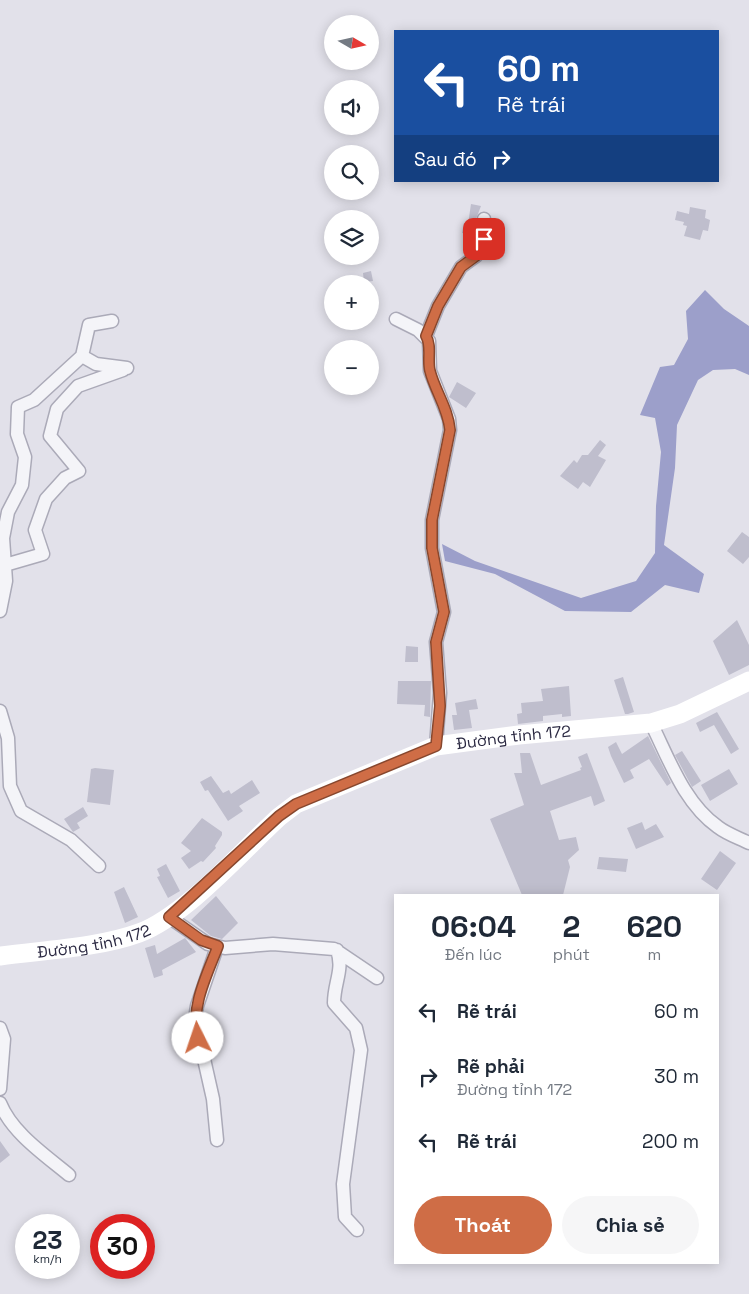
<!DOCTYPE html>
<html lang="vi">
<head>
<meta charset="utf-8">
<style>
  :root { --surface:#fff; --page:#f6f6f7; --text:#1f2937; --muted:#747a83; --accent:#cf6d46 }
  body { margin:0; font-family:"Space Grotesk",sans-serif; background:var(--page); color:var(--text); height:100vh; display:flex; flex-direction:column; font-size:19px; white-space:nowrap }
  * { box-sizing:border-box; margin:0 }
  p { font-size:16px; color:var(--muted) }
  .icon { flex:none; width:28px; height:28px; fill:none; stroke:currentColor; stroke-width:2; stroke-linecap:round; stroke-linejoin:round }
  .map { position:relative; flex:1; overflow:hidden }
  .panel { position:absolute; left:394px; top:894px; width:325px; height:370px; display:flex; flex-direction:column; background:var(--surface); border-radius:0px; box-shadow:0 2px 12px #0003 }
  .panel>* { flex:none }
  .hud { position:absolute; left:394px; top:30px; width:325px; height:152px; border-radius:0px; box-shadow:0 2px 12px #0003; background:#1a4fa0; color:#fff; overflow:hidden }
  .needle { width:32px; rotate:99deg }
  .controls { position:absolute; left:324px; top:15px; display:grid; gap:10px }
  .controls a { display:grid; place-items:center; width:55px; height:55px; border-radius:50%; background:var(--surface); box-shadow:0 2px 12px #0003; font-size:25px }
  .speed { position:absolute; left:15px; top:1214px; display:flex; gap:10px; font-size:25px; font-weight:700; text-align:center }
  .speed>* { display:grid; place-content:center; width:65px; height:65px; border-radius:50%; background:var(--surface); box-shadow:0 2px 12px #0003; line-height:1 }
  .speed small { font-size:12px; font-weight:400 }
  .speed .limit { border:8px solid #d22; background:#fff; color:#111 }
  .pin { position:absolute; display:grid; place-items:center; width:42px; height:42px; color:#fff; margin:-21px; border-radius:10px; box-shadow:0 2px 8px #0006 }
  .me { position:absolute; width:55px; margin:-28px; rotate:356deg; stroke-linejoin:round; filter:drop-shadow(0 0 4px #0008) }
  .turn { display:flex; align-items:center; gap:18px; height:105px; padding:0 20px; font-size:22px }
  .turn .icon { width:65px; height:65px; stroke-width:2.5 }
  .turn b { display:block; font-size:35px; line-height:42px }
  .then { display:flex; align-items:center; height:48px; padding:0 20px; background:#0003; gap:10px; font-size:19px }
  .eta { display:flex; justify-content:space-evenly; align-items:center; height:85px; text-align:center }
  .eta b { font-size:30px; font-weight:700; line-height:35px }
  .primary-button { display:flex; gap:10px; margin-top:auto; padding:10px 20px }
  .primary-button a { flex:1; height:58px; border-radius:30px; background:var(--accent); color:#fff; font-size:20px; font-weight:700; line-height:58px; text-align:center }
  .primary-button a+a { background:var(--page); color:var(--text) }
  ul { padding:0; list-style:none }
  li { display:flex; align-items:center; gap:15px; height:65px; padding:0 20px }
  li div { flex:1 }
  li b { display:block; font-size:19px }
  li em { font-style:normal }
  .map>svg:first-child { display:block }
</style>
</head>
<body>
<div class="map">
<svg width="749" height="1294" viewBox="0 0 749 1294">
  <rect width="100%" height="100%" fill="#e2e1ea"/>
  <!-- water -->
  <path fill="#9c9fca" d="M705 290 724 309 749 326V375L735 369 713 370 698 380 677 425 675 468 664 545 704 574 699 593 665 585 631 612 565 611 495 574 445 561 442 544 475 561 581 598 636 581 655 553 656 506 661 452 655 418 640 415 660 367 674 365 688 339 686 311Z"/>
  <!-- building -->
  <path fill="#bfbecd" d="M471 204 481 206 476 219 477 235 462 233 464 223 468 224Z
    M690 207 706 210 705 218 710 220 708 231 703 230 700 240 684 236 687 226 683 225 684 222 675 220 677 211 689 214Z
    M371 271 373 281 364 282 363 273Z
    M457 382 476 393 466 408 449 397Z
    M600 440 606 445 598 456 606 460 590 487 583 482 578 489 560 476 574 460 577 463 582 455H588Z
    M742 532 749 537V557L743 564 727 551Z
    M737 620 749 645V665L729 675 713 641Z
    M406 646 418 647V662H405Z
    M623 677 634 712 628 714H625L614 680Z
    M398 681H431L430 717 424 716 425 705 397 704Z
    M569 686 571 716 562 717V714L543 716V721L518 724 517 714 522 713 521 703 543 701 541 689Z
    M476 699 478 709 469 710 472 728 454 730 452 715H457L455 703Z
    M717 712 739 749 731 754 714 725 700 732 696 723Z
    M648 736 671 783 667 786 649 759 630 770 634 778 624 783 611 756 608 747 616 742 622 754Z
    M682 751 701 781 692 787 675 755Z
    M520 753H530L541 785 581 770 580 768 582 767 578 757 587 753 605 801 594 806 591 796 550 811 559 840 576 837 579 850 568 860 570 867 563 895H522L490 819 524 805 514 773H522Z
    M95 768 114 770 110 805 87 802 91 769Z
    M729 769 738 784 710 801 701 785Z
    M211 776 223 793 229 790 231 794 252 780 260 793 239 806 243 811 228 821 208 790 205 791 200 782Z
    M83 807 88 816 77 823 80 828 73 832 64 819Z
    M202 818 222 832V835L215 846 216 848 203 862 201 861 189 869 181 858 191 851 181 843Z
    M642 822 645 830 656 824 664 837 636 849 627 828Z
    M720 851 736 863 717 890 701 879Z
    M599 857 628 859 626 872 597 869Z
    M166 864 180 891 168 898 157 877 160 876 157 869Z
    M124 887 138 917 125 923 114 892Z
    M216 896 238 923 222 939 211 936 191 920Z
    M185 938 196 952 162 970 163 975 154 978 145 948 155 945 157 954Z
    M0 1141 10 1155 0 1163Z"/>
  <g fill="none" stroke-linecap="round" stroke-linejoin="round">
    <defs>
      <path id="minor" d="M396 319 418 330 429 341 430 371 449 419 450 430 432 520V548L444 612 436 642 440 693 436 746
        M426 336 438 306 461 267 476 256 485 239 484 219
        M82 356 89 325 112 321
        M5 565 43 554 35 530 46 499 65 478 79 471 50 436 57 409 78 386 123 370
        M0 611 6 581 3 538 8 512 22 485 25 457 17 434 18 407 34 400 82 356 96 364 127 368
        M0 711 8 738 10 786 21 811 71 840 99 866
        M651 723C669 759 684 803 718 827 727 834 739 838 749 843
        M169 917 208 944 225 948 273 944 334 949 377 978
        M337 950C344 970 334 982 334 1003L356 1028 361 1050 343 1184 345 1217 357 1230
        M0 1028 4 1039 0 1089
        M0 1103C12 1133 45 1155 69 1175
        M217 1140 213 1099 195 1019 197 1006 217 947"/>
    </defs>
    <!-- minor casing -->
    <use href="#minor" stroke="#abaab8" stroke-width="15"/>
    <!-- minor -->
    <use href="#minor" stroke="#f4f4f8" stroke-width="12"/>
    <!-- secondary -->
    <path stroke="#fff" stroke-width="19" id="s1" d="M0 956C44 950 98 948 139 933 185 916 242 851 279 817L296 804 436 746 519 735 651 723 680 714 749 681"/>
  </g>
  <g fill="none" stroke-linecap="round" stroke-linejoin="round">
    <defs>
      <path id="route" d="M198 1038C190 1007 207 975 218 946L201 940 169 917 279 816 296 804 436 746 440 706 436 642 444 612 432 548V520L450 430C448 408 435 391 430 371 427 360 432 346 426 336L438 306 461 267 476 256 484 239"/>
    </defs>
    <!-- route casing -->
    <use href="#route" stroke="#87472e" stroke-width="12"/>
    <!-- route -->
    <use href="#route" stroke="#cf6d46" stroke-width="9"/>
  </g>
  <g text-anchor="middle" stroke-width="5" stroke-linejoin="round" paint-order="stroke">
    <!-- street labels -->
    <g font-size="16" fill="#2b2942" stroke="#f1f1f7">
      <text dy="6" stroke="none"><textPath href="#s1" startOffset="575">Đường tỉnh 172</textPath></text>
      <text dy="6" stroke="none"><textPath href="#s1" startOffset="95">Đường tỉnh 172</textPath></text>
    </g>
  </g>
</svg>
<div class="controls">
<a><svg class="needle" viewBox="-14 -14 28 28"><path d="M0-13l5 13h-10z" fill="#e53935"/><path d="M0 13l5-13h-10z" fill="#747a83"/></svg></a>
<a><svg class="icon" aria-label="sound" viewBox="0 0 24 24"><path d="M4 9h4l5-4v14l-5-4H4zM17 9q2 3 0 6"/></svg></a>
<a><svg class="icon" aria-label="search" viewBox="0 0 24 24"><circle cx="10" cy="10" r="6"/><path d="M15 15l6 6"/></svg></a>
<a><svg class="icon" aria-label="layers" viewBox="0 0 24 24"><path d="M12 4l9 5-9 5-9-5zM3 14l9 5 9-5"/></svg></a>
<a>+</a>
<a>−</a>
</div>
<div class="speed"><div>23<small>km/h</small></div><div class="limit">30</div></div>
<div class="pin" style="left:484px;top:239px;background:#d93025"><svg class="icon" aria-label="arrive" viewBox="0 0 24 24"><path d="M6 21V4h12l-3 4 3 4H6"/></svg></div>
<svg class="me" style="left:198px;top:1038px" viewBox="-20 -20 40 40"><circle r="19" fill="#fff"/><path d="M0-13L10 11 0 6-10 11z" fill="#cf6d46"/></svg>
<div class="hud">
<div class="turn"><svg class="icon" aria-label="left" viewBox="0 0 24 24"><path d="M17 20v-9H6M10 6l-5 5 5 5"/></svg><div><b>60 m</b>Rẽ trái</div></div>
<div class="then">Sau đó<svg class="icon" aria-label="right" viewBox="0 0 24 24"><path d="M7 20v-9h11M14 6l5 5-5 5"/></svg></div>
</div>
<section class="panel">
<div class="eta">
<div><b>06:04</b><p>Đến lúc</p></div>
<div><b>2</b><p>phút</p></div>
<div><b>620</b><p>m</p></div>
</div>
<ul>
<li><svg class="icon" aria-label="left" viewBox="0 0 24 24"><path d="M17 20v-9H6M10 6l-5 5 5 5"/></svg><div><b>Rẽ trái</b></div><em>60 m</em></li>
<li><svg class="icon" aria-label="right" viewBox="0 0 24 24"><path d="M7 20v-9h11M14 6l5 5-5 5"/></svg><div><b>Rẽ phải</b><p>Đường tỉnh 172</p></div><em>30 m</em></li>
<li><svg class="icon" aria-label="left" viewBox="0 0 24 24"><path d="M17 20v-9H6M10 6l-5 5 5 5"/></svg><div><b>Rẽ trái</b></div><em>200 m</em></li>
</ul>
<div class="primary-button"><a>Thoát</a><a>Chia sẻ</a></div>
</section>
</div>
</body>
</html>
